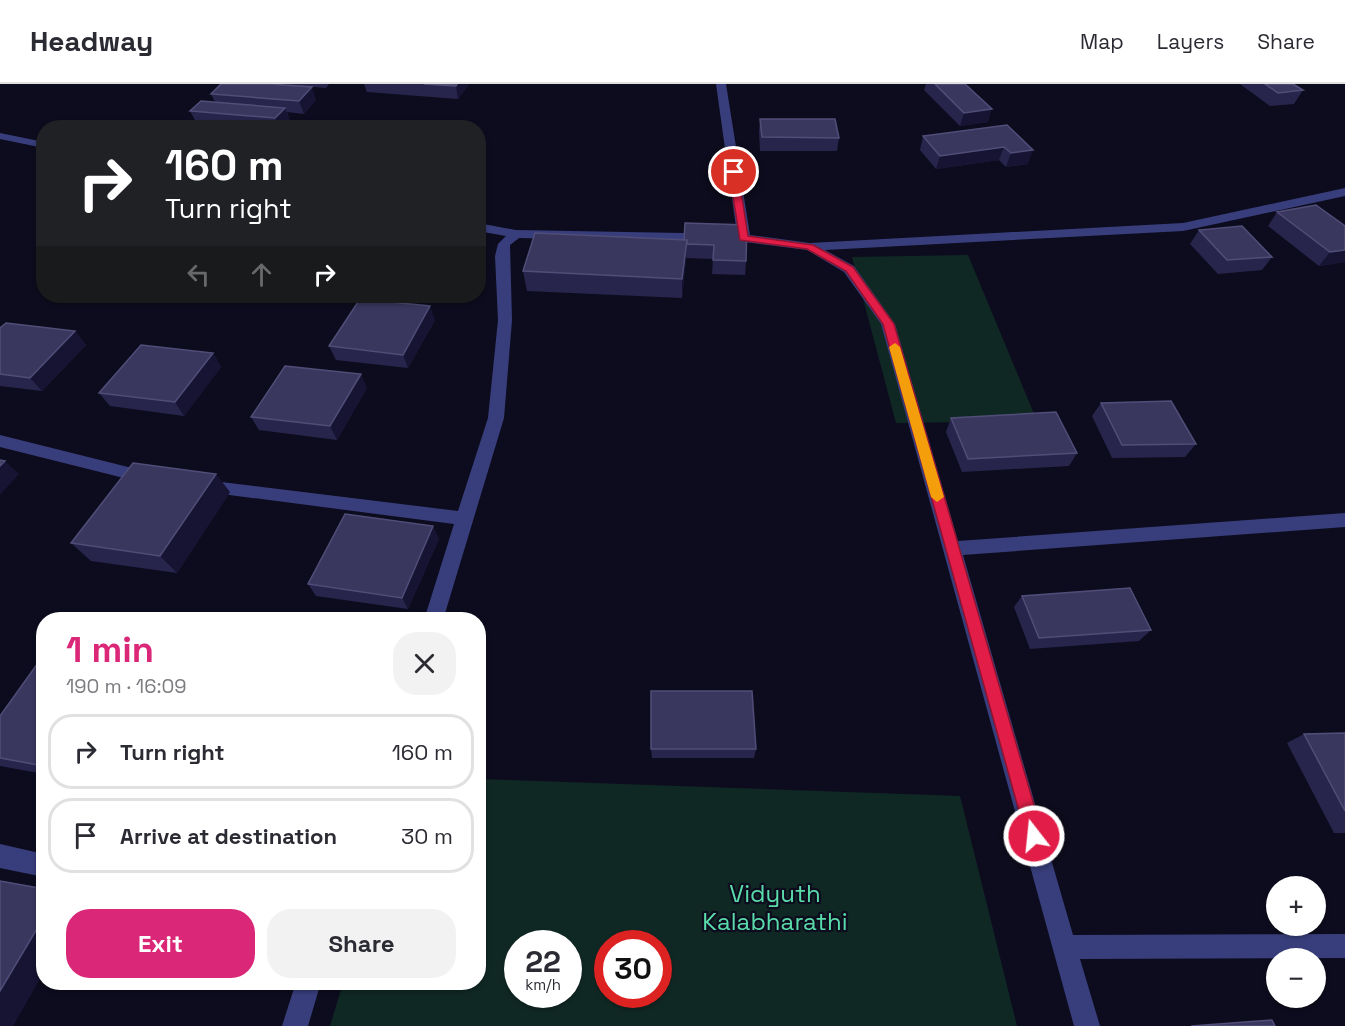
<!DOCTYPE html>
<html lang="en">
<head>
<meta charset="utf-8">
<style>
  :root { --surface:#fff; --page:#f2f2f3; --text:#2b2b33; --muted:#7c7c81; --line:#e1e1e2; --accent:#db2777 }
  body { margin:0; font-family:"Space Grotesk",sans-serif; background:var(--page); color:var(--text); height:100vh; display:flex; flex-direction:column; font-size:22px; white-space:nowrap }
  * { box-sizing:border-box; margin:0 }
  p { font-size:20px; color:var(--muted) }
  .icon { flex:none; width:33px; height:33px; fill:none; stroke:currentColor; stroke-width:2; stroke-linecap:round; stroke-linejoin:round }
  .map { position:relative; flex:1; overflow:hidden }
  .panel { position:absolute; left:36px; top:528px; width:450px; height:378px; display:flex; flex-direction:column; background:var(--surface); border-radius:24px; box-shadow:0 2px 4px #0004 }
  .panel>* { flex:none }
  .banner { position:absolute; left:36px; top:36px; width:450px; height:183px; border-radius:24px; box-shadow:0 2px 4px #0004; background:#202124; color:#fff; overflow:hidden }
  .buttons { position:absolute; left:1266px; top:792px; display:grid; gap:12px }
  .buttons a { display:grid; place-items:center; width:60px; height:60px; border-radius:50%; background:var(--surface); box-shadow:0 2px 4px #0004; font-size:30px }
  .speed { position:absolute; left:504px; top:846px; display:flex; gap:12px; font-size:30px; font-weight:700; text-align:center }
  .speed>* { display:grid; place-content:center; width:78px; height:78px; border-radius:50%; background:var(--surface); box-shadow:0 2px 4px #0004; line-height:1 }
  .speed small { font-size:15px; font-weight:400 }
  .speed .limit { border:9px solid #d22; background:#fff; color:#111 }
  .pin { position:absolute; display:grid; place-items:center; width:51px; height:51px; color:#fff; margin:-26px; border:3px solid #fff; border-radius:50%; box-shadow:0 2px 6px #0007 }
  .me { position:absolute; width:66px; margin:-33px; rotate:344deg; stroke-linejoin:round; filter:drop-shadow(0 0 4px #0008) }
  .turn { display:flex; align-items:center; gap:21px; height:126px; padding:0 30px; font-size:27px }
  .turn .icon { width:78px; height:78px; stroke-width:2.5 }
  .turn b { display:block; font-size:42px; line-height:51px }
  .lanes { display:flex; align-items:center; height:57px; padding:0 30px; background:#0003; justify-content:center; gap:30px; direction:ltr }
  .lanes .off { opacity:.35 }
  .round { display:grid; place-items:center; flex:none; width:63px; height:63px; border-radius:24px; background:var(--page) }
  .head { display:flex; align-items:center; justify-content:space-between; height:102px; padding:0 30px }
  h1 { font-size:36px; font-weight:800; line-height:45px; color:var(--accent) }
  .primary-button { display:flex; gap:12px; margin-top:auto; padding:12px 30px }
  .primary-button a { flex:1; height:69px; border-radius:24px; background:var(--accent); color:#fff; font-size:24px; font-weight:800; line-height:69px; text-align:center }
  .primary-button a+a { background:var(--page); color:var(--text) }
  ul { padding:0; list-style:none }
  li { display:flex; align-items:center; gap:18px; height:75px; margin:0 12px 9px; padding:0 18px; border:3px solid var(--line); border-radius:24px }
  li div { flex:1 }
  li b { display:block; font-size:22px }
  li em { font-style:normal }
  header { display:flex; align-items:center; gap:36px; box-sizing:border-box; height:84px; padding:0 30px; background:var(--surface); border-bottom:2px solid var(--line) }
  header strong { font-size:28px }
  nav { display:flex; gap:33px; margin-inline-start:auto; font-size:21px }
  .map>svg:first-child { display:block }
</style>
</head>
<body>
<header>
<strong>Headway</strong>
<nav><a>Map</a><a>Layers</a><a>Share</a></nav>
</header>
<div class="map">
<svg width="1345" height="942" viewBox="0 0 1345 942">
  <rect width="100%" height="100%" fill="#0d0c1e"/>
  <!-- green -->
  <path fill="#102824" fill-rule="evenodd" d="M968 171 1037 337 896 339 852 173Z
    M479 695 960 712 1017 942H330L343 899 478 898ZM518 860H568V910H518ZM608 860H658V910H608Z"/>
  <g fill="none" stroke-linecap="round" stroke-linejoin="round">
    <!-- minor -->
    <path fill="#383e7c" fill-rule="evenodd" d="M716 0H726L750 151 810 159 1183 139 1345 104V112L1183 147 825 166 854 182 895 240 958 457 1345 429V443L963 471 1073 851 1345 850V874L1080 875 1100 942H1074L881 240 844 188 807 166 744 158 519 154 510 161 512 236 504 334 443 536H424L454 440 199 407 197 402 199 397 205 396 458 427 488 334 498 236 495 172 498 160 506 152 478 147V139L516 146 737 150Z
      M0 49 44 58V64L0 55Z
      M0 351 148 388 156 394 148 400 0 363Z
      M0 760 44 770V793L0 784Z
      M296 898H321L308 942H282Z"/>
  </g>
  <!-- wall -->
  <path fill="#28254c" d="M278 0H329L326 4Z
    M364 0H469L458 15 367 8Z
    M926 0H965L988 38 960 42 924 6Z
    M1240 0H1293L1303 6 1294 20 1270 22Z
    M211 10 316 16 304 30 287 28 290 37 284 44H235L197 40 190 27 215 18Z
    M760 35 839 54 837 67H760L759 48Z
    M1007 41 1028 80 1006 83 999 76 936 85 920 66 923 52Z
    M1277 128 1345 178 1319 182 1268 142Z
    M685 139 746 177 745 191 712 190 713 175 686 174 682 214 527 207 523 187 684 156Z
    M1199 146 1272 173 1262 186 1218 190 1190 160Z
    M435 236 408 284 336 276 329 262Z
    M0 244 75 247 86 261 42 307 0 302Z
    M213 269 221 283 184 332 110 322 99 309Z
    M367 304 337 356 259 346 251 333Z
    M1101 319 1196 360 1185 373 1112 374 1092 332Z
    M951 334 1077 369 1069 382 962 388 946 348Z
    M230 408 177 489 91 477 71 459Z
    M433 442 439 455 408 525 316 512 308 500Z
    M1022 512 1151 546 1139 557 1030 565 1014 523Z
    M44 577V690L0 682V632Z
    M1345 649V749H1334L1287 659 1304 650Z
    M651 665H756L754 674H652Z"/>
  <!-- shaded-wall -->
  <path fill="#161432" d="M457 0H469L458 15 456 2Z
    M312 3 316 16 304 30 299 17Z
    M285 24 290 37 284 44H279L275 34Z
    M992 25 988 38 960 42 964 29Z
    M1004 63 999 76 936 85 940 72Z
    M1033 66 1028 80 1006 83 1011 69Z
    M687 156 686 176 682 214V195Z
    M1345 166V178L1319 182 1330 168Z
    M430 222 435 236 408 284 403 271Z
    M75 247 86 261 42 307 30 294Z
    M213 269 221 283 184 332 175 318Z
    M361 290 367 304 337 356 330 342Z
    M5 377 19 390 0 411V382Z
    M216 390 230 408 177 489 160 472Z
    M433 442 439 455 408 525 402 514Z
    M44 833V888L13 942H0V907Z"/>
  <!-- building -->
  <path fill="#3a375f" stroke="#504e78" stroke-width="1.5" d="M221 0H271L312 3 299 17 211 10Z
    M424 0H457L456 2Z
    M935 0H965L992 25 964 29Z
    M1265 0H1293L1303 6 1278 9Z
    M201 17 285 24 275 34 190 27Z
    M760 35H835L839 54 762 53Z
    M1007 41 1033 66 1011 69 1004 63 940 72 923 52Z
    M1316 121 1345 142V166L1330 168 1277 128Z
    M685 139 747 141 746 177 713 176 714 161 687 160V156H684Z
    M1242 142 1272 173 1227 176 1199 146Z
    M535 149 687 156 682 195 523 187Z
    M360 215 430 222 403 271 329 262Z
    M6 239 75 247 30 294 0 290V244Z
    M141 261 213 269 175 318 99 309Z
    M285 282 361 290 330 342 251 333Z
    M1171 317 1196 360 1122 361 1101 319Z
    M1056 328 1077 369 968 375 951 334Z
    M0 376 5 377 0 382Z
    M133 379 216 390 160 472 71 459Z
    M345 430 433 442 402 514 308 500Z
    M1130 504 1151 546 1039 554 1022 512Z
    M40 576 44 577V682L0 674V632Z
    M651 607H752L756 665H651Z
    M1345 649V727L1304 650Z
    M0 797 44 805V833L0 907Z
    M1272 936 1275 942H1191Z"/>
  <!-- route -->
  <path fill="#e11d48" stroke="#92132f" stroke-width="1.5" d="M734 85 738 88 748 152 813 161 853 183 894 240 1043 752 1040 758 1034 761 1028 758 1026 752 883 240 846 187 807 165 740 156 729 88Z"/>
  <!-- slow -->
  <path fill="#f59e0b" d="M895 259 900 263 944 413 937 418 931 413 889 263Z"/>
  <g text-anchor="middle" stroke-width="4.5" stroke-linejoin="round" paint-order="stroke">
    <!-- near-park labels -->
    <g font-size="24" fill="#59dcaa" stroke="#0d0c1e">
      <text x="775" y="818">Vidyuth<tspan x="775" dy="28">Kalabharathi</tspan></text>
    </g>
  </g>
</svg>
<div class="buttons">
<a>+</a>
<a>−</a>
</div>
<div class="speed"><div>22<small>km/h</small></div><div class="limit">30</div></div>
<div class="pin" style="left:734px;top:88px;background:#d93025"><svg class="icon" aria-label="arrive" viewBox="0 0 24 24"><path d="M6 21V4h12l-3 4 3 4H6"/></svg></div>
<svg class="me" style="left:1034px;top:752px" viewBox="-20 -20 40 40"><circle r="17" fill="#e11d48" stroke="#fff" stroke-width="3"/><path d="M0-11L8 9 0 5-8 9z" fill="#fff"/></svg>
<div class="banner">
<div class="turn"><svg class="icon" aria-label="right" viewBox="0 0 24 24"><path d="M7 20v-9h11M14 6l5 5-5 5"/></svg><div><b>160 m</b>Turn right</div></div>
<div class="lanes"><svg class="icon off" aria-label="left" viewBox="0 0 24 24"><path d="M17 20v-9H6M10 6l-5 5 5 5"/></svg><svg class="icon off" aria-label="ahead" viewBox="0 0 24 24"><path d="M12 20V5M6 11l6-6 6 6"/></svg><svg class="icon" aria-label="right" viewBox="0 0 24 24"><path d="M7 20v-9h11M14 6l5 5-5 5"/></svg></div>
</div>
<section class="panel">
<div class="head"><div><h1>1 min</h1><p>190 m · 16:09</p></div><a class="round"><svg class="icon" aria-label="close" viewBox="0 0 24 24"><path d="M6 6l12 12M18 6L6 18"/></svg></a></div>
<ul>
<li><svg class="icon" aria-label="right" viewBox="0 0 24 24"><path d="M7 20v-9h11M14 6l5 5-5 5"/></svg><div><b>Turn right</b></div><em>160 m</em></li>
<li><svg class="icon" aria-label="arrive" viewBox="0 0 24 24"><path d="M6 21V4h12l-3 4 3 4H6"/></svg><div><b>Arrive at destination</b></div><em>30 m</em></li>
</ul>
<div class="primary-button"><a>Exit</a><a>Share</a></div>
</section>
</div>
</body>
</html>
